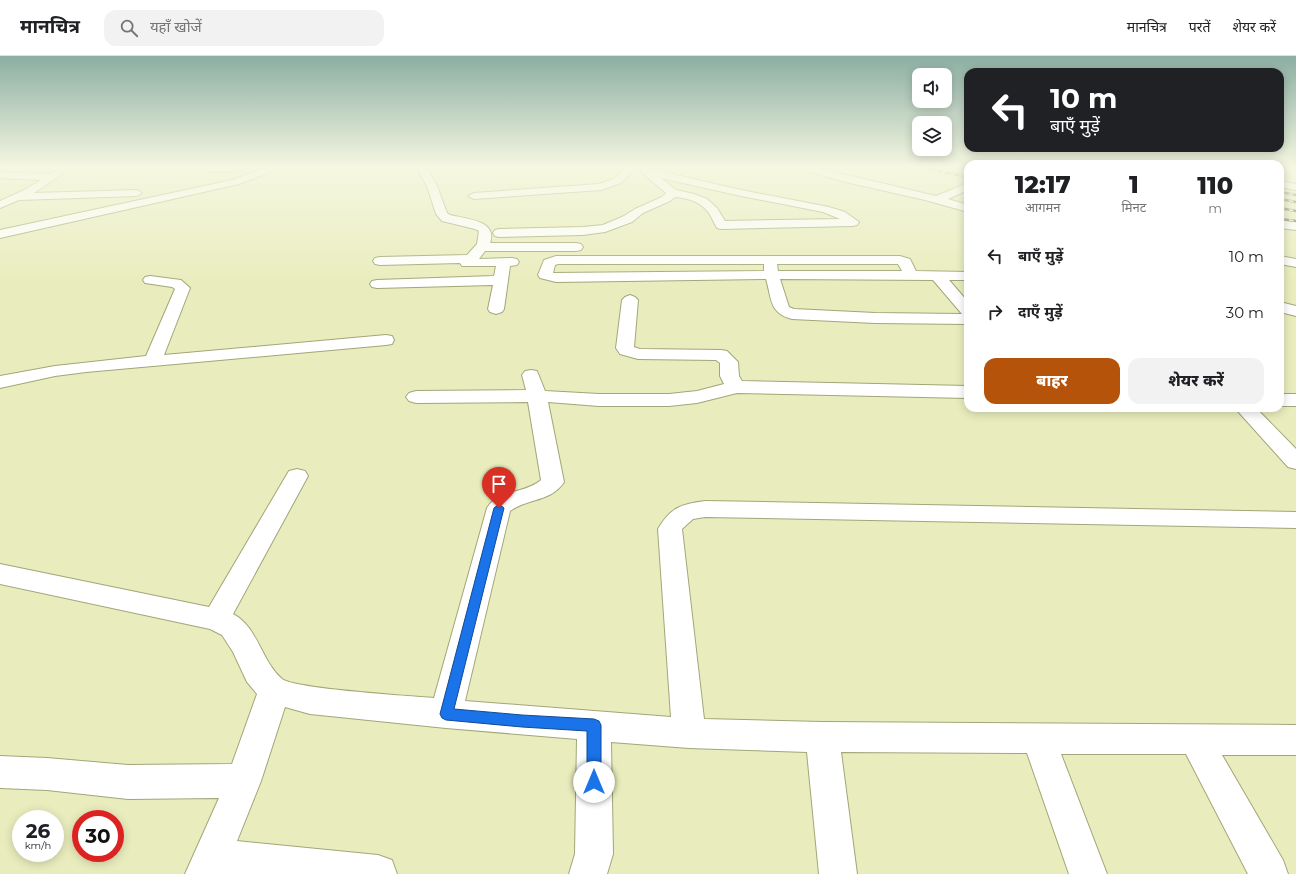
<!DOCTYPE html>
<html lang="hi">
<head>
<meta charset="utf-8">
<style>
  :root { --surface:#fff; --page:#f2f2f2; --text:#202124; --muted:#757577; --line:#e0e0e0; --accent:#b45309 }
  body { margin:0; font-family:Montserrat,"Noto Sans Devanagari",sans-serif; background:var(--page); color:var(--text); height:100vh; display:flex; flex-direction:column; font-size:15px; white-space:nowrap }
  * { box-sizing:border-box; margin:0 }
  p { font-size:13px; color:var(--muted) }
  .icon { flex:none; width:22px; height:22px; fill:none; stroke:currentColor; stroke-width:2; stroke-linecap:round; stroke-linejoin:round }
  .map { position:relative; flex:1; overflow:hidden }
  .sheet { position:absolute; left:964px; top:104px; width:320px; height:252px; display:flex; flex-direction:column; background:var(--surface); border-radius:12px; box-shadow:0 2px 10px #0003 }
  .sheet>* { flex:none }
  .guide { position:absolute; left:964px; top:12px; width:320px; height:84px; border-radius:12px; box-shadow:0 2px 10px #0003; background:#202124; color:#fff; overflow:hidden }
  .tools { position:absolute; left:912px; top:12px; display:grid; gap:8px }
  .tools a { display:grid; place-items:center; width:40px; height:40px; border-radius:8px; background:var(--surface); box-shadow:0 2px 10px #0003; font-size:20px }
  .speed { position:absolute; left:12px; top:754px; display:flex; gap:8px; font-size:20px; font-weight:700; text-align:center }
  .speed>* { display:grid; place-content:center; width:52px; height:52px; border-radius:50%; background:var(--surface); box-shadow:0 2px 10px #0003; line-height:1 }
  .speed small { font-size:10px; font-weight:400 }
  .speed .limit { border:6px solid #d22; background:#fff; color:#111 }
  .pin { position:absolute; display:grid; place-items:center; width:34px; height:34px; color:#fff; margin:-41px -17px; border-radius:50% 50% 50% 0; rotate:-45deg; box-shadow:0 0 4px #0007 }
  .pin .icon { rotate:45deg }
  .me { position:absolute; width:44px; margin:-22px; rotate:0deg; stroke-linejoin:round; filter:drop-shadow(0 0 3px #0008) }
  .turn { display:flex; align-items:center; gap:14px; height:84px; padding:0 20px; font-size:18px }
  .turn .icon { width:52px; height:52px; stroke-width:2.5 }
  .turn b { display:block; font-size:28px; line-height:34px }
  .eta { display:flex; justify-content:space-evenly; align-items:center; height:68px; text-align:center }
  .eta b { font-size:24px; font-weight:800; line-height:28px }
  .primary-button { display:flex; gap:8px; margin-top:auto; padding:8px 20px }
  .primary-button a { flex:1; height:46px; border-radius:12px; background:var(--accent); color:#fff; font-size:16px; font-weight:800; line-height:46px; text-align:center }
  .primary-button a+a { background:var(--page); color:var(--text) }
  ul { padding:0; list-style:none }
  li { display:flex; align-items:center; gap:12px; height:56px; padding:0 20px }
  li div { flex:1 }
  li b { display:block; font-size:15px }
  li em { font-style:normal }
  header { display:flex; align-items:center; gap:24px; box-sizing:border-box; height:56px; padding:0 20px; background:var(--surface); border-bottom:1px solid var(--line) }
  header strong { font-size:19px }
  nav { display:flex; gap:22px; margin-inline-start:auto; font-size:14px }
  .search { width:280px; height:36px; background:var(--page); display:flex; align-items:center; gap:10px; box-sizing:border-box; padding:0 14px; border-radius:12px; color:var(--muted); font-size:15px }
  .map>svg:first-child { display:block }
</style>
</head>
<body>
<header>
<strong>मानचित्र</strong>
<div class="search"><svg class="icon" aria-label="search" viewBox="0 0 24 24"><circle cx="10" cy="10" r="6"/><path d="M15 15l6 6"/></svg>यहाँ खोजें</div>
<nav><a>मानचित्र</a><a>परतें</a><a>शेयर करें</a></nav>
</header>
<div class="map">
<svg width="1296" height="818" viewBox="0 0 1296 818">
  <rect width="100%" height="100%" fill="#e9edbd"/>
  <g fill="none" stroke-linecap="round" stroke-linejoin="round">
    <defs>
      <path id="minor" d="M59 112H71L34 137 137 134 142 137 137 140 19 144 0 152V145L26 133 41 124 0 122V116L50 118Z
        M201 112H244C239 117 206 117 201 112Z
        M264 112H278L276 114 239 128 0 182V174L232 124Z
        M419 112H429V116L437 130 447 157 450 159C466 163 498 164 490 187H576L581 188 583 191 581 194 576 195H485L479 203 512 202 517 203 519 206 517 209 510 210 504 253 502 256 496 258 490 256 488 253 493 229 377 232 372 231 370 228 372 225 377 224 494 220 496 210H462L460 207 380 209 375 208 373 205 375 202 380 201 467 199 477 188 479 175 475 173 442 165 436 158 427 130 419 116Z
        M626 112H637L621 127 601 134 474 143 468 140 474 137 599 128 613 123Z
        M646 112 741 134 829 151 845 156 859 166 857 169 853 170 721 173 717 172C714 167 712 162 709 157 701 146 688 142 675 141L670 145 643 157 632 166 605 176 583 179 499 181 495 180 493 177 495 174 499 173 583 171 603 169 624 160 635 153 662 141 666 137 642 117 641 115 642 113ZM661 122 741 140 823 156 840 163 725 165 717 152 707 143 694 138 676 134Z
        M801 112H817L936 140 968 127V134L948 143 968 149V156L925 144 846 126 803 114Z
        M1280 125 1296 128V134L1280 131Z
        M1280 164 1296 166V174L1280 172Z
        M556 200H900L910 203 916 215 968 216V224H949L968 246V268L875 267 792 263C769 257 772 243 766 223L556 226 540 222 538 219 544 204ZM558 208H764V215L553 217 555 209ZM777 208H898L902 215H778ZM780 223 933 224 962 258 875 257 794 253 789 251Z
        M1280 200 1296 203V211L1280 208Z
        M150 220 181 224 190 232 164 299 386 279 392 280 394 284 392 288 386 289 86 316 55 320 0 332V320L55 310 146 300 175 233 172 231 145 227 143 224 145 221Z
        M630 239 635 241 638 244 634 291 640 293 721 294 727 295 738 306 739 320 742 325 968 330V342L737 337 697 347 669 350H599L548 346 564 426C551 446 528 442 510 455L465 645 671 661 658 473C670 452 681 448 705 445L1296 456V472L705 461 693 463 682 473 704 663 822 666 1296 669V699H1222L1283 804 1288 818H1248L1186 698H1061L1107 818H1069L1027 697 841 696 857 818H819L807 696 689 692 611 686 613 798 607 818H569L575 798 577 683 446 672 310 658 285 651 261 725 237 785 378 799 392 804 397 818H185L219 742 128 743 47 734 0 732V700L47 702 128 709 232 708 257 638 247 626 233 596 222 579 210 573 0 528V508L209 551 286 420 289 415 297 413 305 415 308 420 233 558C258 571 261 605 282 623 295 633 411 640 434 642L487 452C499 433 525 438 541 424L528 346 416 347 409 345 406 341 409 337 416 335 526 334 522 319 525 315 531 314 537 315 545 335 599 338H669L697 335 724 328 720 320V307L716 304 638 303 620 298 616 292 622 244 625 241Z
        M1280 246 1296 250V260L1280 256Z
        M1280 338H1296V350H1280Z
        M1235 352H1256L1296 393V413L1288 411Z"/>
    </defs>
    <!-- minor casing -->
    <use href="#minor" stroke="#a2a678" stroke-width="2"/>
    <!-- minor -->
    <use href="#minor" fill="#fff" fill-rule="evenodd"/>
    <defs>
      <path id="rail" d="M924 112 968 121
        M1280 136 1296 139
        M1280 143 1296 146
        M1280 152 1296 155
        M1280 163 1296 165"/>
    </defs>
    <!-- rail casing -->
    <use href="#rail" stroke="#6a6c4f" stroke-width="2.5"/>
    <!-- rail -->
    <use href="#rail" stroke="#e9edbd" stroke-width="1.5" stroke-dasharray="4.5" stroke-linecap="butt"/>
  </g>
  <!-- sky -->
  <linearGradient id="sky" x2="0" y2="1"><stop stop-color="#8caea3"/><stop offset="0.49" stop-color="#f5f7e1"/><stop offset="1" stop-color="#f5f7e1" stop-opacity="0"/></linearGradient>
  <rect width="1296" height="227" fill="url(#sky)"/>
  <!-- route -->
  <path fill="#1a73e8" stroke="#114b97" d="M499 448 504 452 454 653 522 659 594 663 599 665 601 669V726L599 731 594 733 589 731 587 726V675L522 671 446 664 442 662 440 658 494 452Z"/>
</svg>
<div class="tools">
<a><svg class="icon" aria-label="sound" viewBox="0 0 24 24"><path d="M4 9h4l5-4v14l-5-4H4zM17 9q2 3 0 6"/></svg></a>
<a><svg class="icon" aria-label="layers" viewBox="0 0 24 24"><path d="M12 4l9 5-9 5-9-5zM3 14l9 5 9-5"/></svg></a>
</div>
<div class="speed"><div>26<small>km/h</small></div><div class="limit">30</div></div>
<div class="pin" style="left:499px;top:452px;background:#d93025"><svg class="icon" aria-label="arrive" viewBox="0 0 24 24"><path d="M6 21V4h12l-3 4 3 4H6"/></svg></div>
<svg class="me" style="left:594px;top:726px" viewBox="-20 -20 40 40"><circle r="19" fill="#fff"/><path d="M0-13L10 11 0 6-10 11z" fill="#1a73e8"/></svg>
<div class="guide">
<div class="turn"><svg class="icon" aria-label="left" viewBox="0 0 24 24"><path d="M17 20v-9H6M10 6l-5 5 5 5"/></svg><div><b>10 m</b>बाएँ मुड़ें</div></div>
</div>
<section class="sheet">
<div class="eta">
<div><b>12:17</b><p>आगमन</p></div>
<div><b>1</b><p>मिनट</p></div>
<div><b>110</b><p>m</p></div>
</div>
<ul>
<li><svg class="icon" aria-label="left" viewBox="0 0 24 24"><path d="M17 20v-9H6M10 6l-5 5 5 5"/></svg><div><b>बाएँ मुड़ें</b></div><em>10 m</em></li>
<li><svg class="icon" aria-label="right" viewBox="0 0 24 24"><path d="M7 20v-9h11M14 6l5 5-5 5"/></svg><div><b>दाएँ मुड़ें</b></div><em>30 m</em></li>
</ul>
<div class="primary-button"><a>बाहर</a><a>शेयर करें</a></div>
</section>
</div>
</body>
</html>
